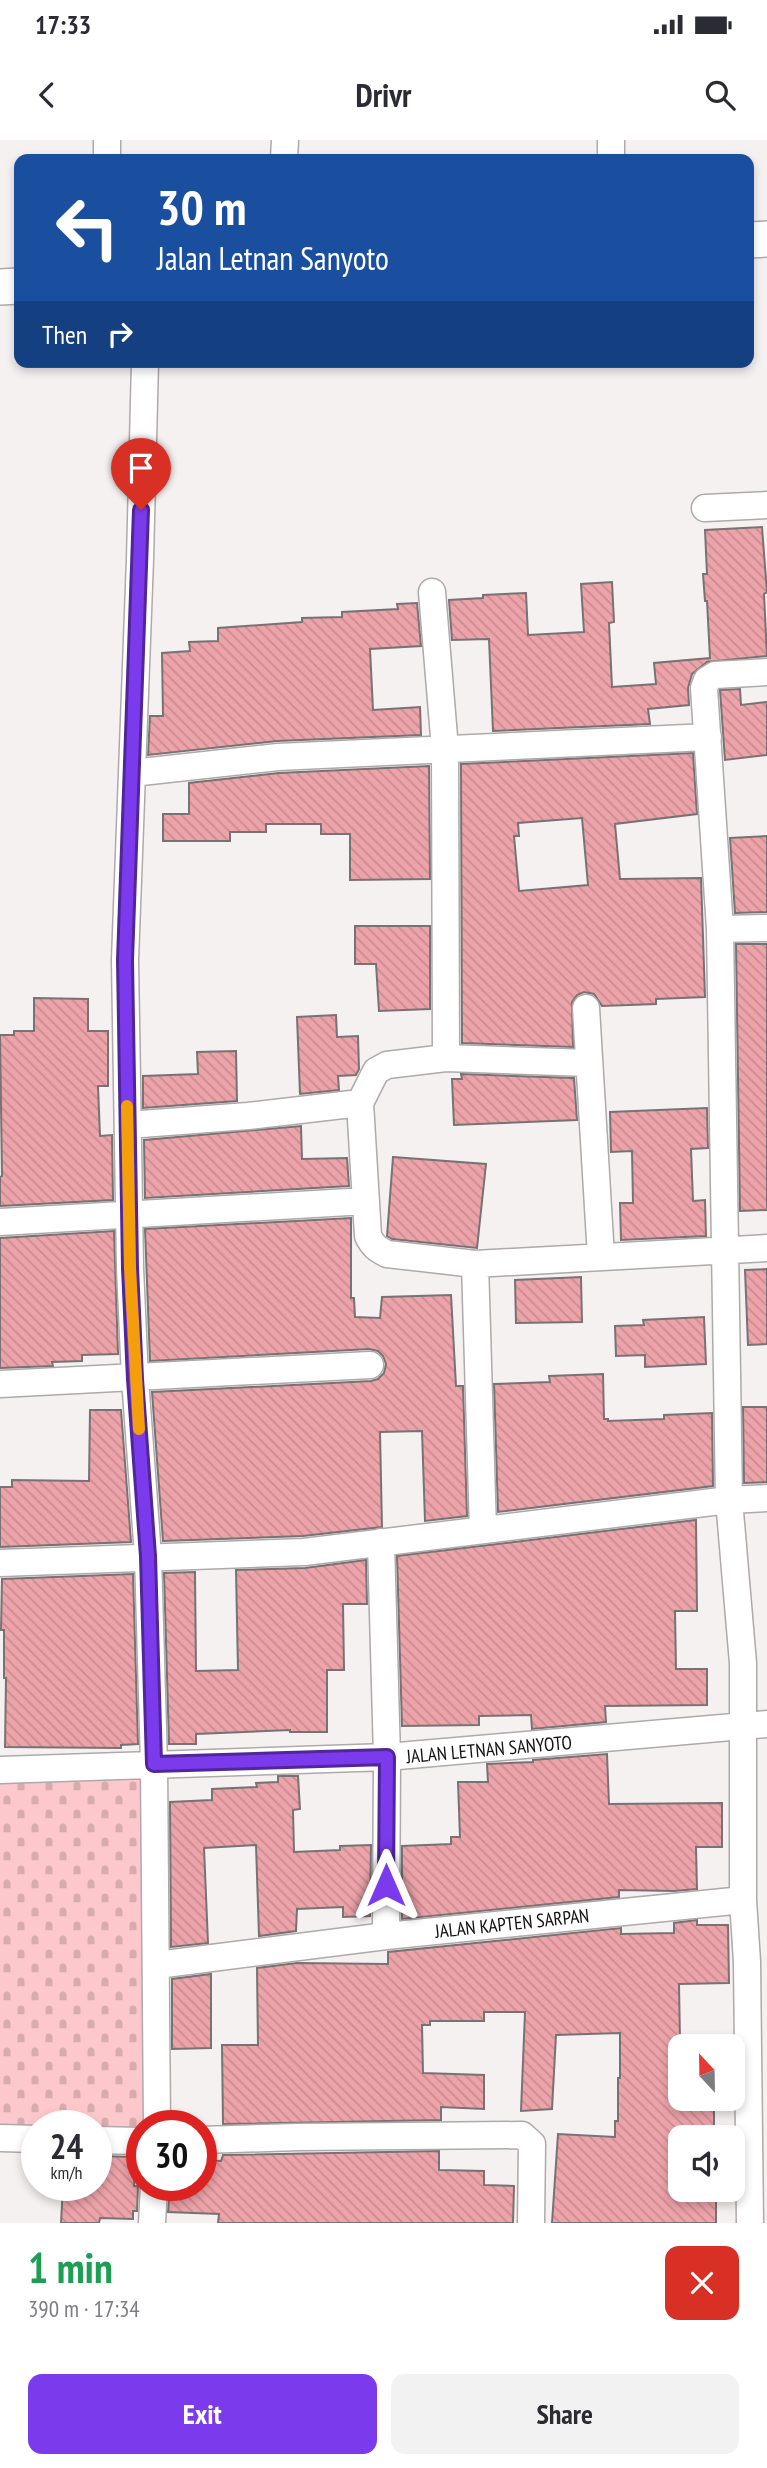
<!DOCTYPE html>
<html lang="en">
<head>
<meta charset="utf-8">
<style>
  :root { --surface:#fff; --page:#f2f2f3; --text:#2b2b33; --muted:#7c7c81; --accent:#7c3aed }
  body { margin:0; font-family:"PT Sans Narrow",sans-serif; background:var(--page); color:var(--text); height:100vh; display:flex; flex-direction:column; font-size:26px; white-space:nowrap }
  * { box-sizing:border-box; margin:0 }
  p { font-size:23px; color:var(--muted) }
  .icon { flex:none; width:38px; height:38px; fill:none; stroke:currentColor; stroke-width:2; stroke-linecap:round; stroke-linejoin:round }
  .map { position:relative; height:2083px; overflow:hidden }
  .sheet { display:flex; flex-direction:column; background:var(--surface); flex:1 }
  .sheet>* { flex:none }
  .guide { position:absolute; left:14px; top:14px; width:740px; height:214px; border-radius:14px; box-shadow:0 4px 10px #0003; background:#1a4fa0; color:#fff; overflow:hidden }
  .needle { width:46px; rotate:338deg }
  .tools { position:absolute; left:668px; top:1894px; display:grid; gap:14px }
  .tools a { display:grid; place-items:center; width:77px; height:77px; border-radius:14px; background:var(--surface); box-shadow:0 4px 10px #0003; font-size:35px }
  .speed { position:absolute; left:21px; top:1970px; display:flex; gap:14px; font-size:35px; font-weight:700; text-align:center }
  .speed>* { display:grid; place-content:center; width:91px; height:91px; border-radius:50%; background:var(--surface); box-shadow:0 4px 10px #0003; line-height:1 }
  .speed small { font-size:18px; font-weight:400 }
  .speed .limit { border:10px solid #d22; background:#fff; color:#111 }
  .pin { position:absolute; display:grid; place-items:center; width:60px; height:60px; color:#fff; margin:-72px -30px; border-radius:50% 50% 50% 0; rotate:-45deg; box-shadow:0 0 7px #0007 }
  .pin .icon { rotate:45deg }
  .me { position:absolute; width:77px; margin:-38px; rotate:0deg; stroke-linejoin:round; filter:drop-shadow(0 0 5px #0008) }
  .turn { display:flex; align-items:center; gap:24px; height:147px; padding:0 28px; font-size:32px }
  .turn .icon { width:91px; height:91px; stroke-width:2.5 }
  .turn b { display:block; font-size:49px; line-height:60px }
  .then { display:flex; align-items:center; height:66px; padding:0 28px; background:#0003; gap:14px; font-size:26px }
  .round { display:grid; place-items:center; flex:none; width:74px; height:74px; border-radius:14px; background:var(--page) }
  .head { display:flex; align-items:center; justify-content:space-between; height:119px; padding:0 28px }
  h1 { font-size:42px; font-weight:600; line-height:52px; color:#1e9e55 }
  .button { display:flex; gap:14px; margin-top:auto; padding:14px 28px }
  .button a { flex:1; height:80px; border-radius:14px; background:var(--accent); color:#fff; font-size:28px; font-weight:600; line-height:80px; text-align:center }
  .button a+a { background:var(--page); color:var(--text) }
  .status { display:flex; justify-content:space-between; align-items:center; height:49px; padding:0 35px; background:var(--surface); direction:ltr }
  .status svg { height:19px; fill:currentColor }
  header { display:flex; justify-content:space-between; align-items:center; height:91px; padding:0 28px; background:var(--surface); font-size:32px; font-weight:600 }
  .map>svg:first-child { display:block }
</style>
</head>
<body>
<div class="status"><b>17:33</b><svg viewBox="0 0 49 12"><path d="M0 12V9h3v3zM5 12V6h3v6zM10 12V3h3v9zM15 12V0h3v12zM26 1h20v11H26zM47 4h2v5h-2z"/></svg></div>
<header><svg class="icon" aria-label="back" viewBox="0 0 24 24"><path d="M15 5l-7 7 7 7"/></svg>Drivr<svg class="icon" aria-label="search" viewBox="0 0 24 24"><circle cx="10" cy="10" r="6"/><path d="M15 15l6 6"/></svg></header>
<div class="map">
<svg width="767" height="2083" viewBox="0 0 767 2083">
  <defs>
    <pattern id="cemetery-stones" width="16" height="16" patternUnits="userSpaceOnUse" patternTransform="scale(1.75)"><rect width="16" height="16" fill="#fdc8cc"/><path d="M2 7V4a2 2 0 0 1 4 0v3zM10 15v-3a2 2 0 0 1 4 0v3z" fill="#d8abae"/></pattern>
    <pattern id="building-back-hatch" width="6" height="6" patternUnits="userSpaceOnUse" patternTransform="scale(1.75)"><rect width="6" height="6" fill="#eca3a9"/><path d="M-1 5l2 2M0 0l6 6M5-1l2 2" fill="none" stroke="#ca8b90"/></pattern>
  </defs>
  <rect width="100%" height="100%" fill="#f6f1f1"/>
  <!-- cemetery -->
  <path fill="url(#cemetery-stones)" d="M154 1627 157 1986H142V2002H96V1986H37L0 2001V1632Z"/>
  <!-- building -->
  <path fill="url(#building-back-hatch)" stroke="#777273" stroke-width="2" fill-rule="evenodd" d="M762 387 767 452 764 454 767 516 707 522 692 534 688 548 689 565 648 569 650 584 493 591 489 499 452 500 449 460 483 458V455L526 453 528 495 584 492 581 444 612 442 614 482 609 483 612 547 656 544 654 523 710 518 707 461H705L703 434H707L705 390Z
    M417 463 421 506 370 509 373 570 420 567 421 595 277 601 148 615 150 576H163L162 513 190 511 189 502 218 501V488L302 482V478L342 477V472L398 469 397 464Z
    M740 549 741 565 767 562V615L725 620 720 550Z
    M693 613 697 674 615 684 620 739 701 738 705 857 656 859V864L602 866 594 854 584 852 577 855 572 862 573 907 462 903 461 624ZM582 678 588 745 519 751 514 696H519L518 683Z
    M429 626 430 739 350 740V694H321V684H266V692H230V701H163V674H189V643L279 633Z
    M767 696V772L735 773 730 698Z
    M355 786H430V869L379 871 376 824H355Z
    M736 804H767V1070L740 1071Z
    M34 858 88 859V891H108V946H98L100 996 112 995 113 1060 0 1066V1037L2 1036 0 895H14V891H34Z
    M336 875 337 897 358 896 359 929 356 935 338 936 339 950 300 954 297 877Z
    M236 911 237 961 143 968V936L198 934 197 912Z
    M461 934 574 938 577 980 454 985 452 939H462Z
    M707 968 708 1008 691 1009 693 1061 705 1060 706 1096 621 1100 620 1063H633L632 1011 611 1012 610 972Z
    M301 986 302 1019 347 1018 349 1046 145 1058 144 1000Z
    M393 1017 486 1024 477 1108 392 1099 387 1096Z
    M351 1078V1158H354L355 1177 380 1178 382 1157 451 1155 456 1246H463L467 1376 425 1381 422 1291 380 1292 382 1387 303 1396 163 1401 152 1252 371 1241 378 1239 384 1233 386 1224 383 1216 378 1211 369 1209 150 1221 145 1089Z
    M114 1091 118 1214 82 1215V1221L52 1222 53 1226 0 1228V1098Z
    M767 1129V1204L748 1205 745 1130Z
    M581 1137 582 1182 516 1183 515 1140Z
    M704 1177 706 1224 645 1227V1215L616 1216 615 1186 644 1185 643 1180Z
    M603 1234 604 1279H608V1281L664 1279V1275L712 1273 713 1346 498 1372 494 1244 550 1242 549 1236Z
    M743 1267H767V1342L744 1343Z
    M90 1270H121L131 1402 0 1407V1347H12V1340L89 1341Z
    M696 1380 697 1471H675L676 1529H707V1565L605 1566 606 1582 532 1589 531 1575 479 1576V1585L402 1586 397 1416Z
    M366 1420 367 1464H343L344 1530H327V1592H290V1590L196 1594V1604H169L164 1433 195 1432 196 1531 238 1530 236 1430 305 1428Z
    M133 1434 138 1604 121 1605V1608L5 1607 6 1538H4V1490H1L2 1439Z
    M607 1614 609 1664 722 1663V1707H696L697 1749 674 1751 619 1750V1757L402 1779V1706L451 1704V1697H460L458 1642H488L487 1624 533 1622V1620Z
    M278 1636H298L300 1669 293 1670 294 1712 340 1710V1706L371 1705 370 1776 343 1777V1767L297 1769 296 1791 259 1796 256 1705 204 1708 208 1803 171 1807 170 1662 212 1660V1649L257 1647 256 1643 278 1642Z
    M697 1780V1785H728L729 1843 679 1844 681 1958H714V1997H681V2049H716V2083H552L558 1994 615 1997V1981H618V1938H620V1893L556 1895 552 1969 521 1971 525 1872H484V1881H430V1885H422L423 1933 484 1935V1969L441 1967V1980L223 1984 222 1905H258L257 1828 297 1823 388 1824V1812L621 1788V1794L674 1793V1783Z
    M211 1834V1908L172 1909V1839Z
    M439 2011V2030L484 2031V2045L514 2046 513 2083H218L219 2074 168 2072 170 2046H201V2020L221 2021 223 2015Z
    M96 2016 136 2017 134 2046H138L137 2071H133V2079L100 2078 99 2083H61L63 2046H96Z"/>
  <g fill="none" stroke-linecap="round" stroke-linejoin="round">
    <defs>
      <path id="minor" d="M107 0V19
        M611 0V19
        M284 19 285 0
        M145 222 140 419 125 820 130 1128 135 1239 148 1416 154 1624 157 1986
        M705 368 767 365
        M432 452 445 609 446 918
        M132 633 278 617 708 597
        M720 789 767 788
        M586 868 601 1117
        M128 985 248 976 360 963
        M0 1082 366 1061
        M475 1124 387 1114C377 1109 373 1106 368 1096L360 963 376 931 387 925 446 918 589 923
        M0 1244 370 1225
        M483 1390 475 1124 767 1108
        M381 1402 387 1617 386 1796
        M0 1423 304 1412 729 1360 767 1358
        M0 1630 387 1617 767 1584
        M157 1825 386 1796 743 1760
        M0 1998 37 1999
        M96 2000 142 2001
        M201 2000 299 1997 522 1995 532 2004 531 2083
        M152 2083 154 2046
        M750 2083 747 1822 743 1760V1523L729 1360 720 789 704 548 707 540 715 535 767 532"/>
      <path id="major" d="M749 100 767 99
        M0 147 19 146"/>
    </defs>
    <!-- minor casing -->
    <use href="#minor" stroke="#afa9a9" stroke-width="29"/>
    <!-- major casing -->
    <use href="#major" stroke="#afa9a9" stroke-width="38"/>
    <!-- minor -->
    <use href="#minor" stroke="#fff" stroke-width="26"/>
    <!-- major -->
    <use href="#major" stroke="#fff" stroke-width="35"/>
  </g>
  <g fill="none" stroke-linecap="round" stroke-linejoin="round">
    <defs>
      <path id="route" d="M141 370 125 820 130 1128 135 1239 148 1416 154 1624 387 1617 386 1745"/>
    </defs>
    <!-- route casing -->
    <use href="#route" stroke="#51269a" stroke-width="18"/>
    <!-- route -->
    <use href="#route" stroke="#7c3aed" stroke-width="12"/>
    <!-- slow -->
    <path stroke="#f59e0b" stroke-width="12" d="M127 966 130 1128 139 1289"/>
  </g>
  <g text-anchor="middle" stroke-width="6" stroke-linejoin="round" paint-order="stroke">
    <!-- street labels -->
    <g font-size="19" fill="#131111" stroke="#fff">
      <text transform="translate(489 1609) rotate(-5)" y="7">JALAN LETNAN SANYOTO</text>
      <text transform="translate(512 1783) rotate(-6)" y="7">JALAN KAPTEN SARPAN</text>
    </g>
  </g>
</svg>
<div class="tools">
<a><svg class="needle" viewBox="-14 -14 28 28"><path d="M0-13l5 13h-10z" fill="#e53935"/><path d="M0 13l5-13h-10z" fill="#7c7c81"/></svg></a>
<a><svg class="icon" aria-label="sound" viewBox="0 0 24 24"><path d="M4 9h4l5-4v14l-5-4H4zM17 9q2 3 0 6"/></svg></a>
</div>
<div class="speed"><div>24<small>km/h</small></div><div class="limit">30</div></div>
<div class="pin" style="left:141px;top:370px;background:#d93025"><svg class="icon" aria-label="arrive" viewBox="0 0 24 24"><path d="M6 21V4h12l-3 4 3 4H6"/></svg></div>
<svg class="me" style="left:386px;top:1745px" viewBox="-20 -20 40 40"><path d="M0-17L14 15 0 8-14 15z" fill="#7c3aed" stroke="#fff" stroke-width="4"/></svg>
<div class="guide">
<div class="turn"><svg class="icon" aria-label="left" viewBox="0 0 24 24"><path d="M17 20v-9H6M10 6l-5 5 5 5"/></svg><div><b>30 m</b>Jalan Letnan Sanyoto</div></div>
<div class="then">Then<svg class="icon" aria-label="right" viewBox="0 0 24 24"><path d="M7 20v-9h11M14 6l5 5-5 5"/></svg></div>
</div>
</div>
<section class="sheet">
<div class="head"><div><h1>1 min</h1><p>390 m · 17:34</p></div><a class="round" style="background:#d93025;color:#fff"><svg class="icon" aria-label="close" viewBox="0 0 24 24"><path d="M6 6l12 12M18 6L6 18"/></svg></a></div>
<div class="button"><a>Exit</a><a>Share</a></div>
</section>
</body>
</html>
